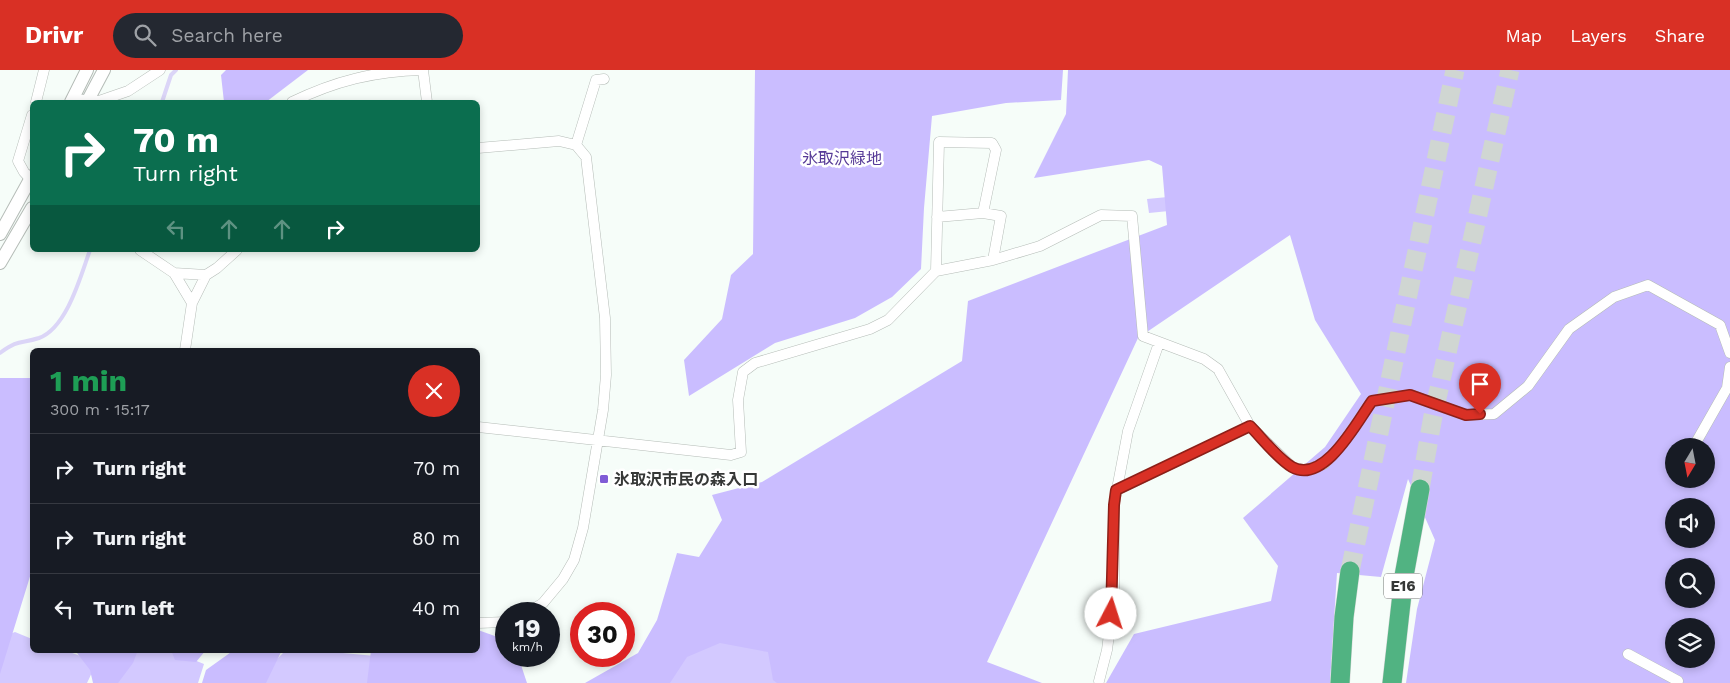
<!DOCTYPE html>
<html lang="en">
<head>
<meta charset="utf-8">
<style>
  :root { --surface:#171b24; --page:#242831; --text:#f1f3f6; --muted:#9ea1a6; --line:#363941; --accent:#d93025 }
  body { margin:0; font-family:"Work Sans","Noto Sans JP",sans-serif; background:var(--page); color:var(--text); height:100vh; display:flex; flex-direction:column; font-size:19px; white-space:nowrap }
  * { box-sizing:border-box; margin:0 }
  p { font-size:16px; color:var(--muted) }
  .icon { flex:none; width:28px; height:28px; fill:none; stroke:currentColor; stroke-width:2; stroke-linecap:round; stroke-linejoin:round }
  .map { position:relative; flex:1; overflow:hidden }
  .sheet { position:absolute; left:30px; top:278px; width:450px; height:305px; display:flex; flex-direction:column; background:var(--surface); border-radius:8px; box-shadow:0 2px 8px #0003 }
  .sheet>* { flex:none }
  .banner { position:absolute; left:30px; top:30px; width:450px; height:152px; border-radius:8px; box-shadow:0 2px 8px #0003; background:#0b6e4f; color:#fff; overflow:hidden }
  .needle { width:32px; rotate:190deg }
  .tools { position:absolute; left:1665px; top:368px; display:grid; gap:10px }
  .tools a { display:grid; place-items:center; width:50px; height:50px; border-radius:50%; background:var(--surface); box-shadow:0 2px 8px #0003; font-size:25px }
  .speed { position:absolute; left:495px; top:532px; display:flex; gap:10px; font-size:25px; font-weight:700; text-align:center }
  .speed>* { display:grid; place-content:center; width:65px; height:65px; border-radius:50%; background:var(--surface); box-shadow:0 2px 8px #0003; line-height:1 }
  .speed small { font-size:12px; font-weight:400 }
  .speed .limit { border:8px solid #d22; background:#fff; color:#111 }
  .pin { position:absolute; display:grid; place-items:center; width:42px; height:42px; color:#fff; margin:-51px -21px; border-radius:50% 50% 50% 0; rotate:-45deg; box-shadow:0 0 5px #0007 }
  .pin .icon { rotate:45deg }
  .me { position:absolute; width:55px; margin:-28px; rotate:5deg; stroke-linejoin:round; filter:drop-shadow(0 0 4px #0008) }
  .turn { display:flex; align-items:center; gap:18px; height:105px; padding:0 20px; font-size:22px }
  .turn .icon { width:65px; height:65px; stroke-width:2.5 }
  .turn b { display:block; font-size:35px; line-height:42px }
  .lanes { display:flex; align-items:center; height:48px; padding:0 20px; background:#0003; justify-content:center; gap:25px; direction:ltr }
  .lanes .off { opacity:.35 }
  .round { display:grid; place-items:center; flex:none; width:52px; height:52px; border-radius:26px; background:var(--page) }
  .summary { display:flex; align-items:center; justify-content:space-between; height:85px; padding:0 20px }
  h1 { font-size:30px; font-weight:700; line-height:38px; color:#1e9e55 }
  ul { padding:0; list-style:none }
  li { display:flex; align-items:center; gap:15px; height:70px; padding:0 20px; border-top:1px solid var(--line) }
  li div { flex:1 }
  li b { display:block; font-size:19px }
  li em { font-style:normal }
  header { display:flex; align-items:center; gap:30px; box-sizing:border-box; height:70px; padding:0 25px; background:var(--accent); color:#fff }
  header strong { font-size:24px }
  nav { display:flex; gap:28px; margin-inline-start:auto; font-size:18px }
  .search { width:350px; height:45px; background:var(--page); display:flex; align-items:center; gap:12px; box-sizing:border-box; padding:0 18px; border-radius:28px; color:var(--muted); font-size:19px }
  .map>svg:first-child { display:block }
</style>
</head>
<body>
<header>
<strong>Drivr</strong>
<div class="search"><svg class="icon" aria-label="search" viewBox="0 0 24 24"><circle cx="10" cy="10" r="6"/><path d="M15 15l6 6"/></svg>Search here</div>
<nav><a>Map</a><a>Layers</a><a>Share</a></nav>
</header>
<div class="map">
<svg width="1730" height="613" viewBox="0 0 1730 613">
  <rect width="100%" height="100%" fill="#f6fdf9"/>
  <!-- green -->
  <path fill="#d3c9ff" d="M1178 126 1179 140 1149 143 1147 129Z
    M740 553 762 565 791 613H661L670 591Z
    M15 562 32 569V580H64L97 592 87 613H0V568Z
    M136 580H169L204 594 198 613H111Z
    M286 580H311L375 586 438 613H259L266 600Z"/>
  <!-- forest -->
  <path fill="#cabdff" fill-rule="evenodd" d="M226 0H308L266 32H224L221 5Z
    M755 0H1063L1061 30 1006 33 932 46 924 138 921 199 892 227 855 248 775 273 689 326 684 290 722 249 731 205 753 184Z
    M1068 0H1730V613H1406L1417 539 1435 470 1408 409 1381 507 1337 503 1330 613H1106L1134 564 1271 531 1278 496 1243 448 1325 377 1361 324 1315 250 1290 165 1138 268 987 592 1042 613H777L773 610 768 582 720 573 687 587 670 613H585L638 583 657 550 677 483 699 487 722 450 712 425 762 412 962 291 968 231 1167 155 1162 96 1149 90 1034 108 1066 44ZM1674 376H1706V409H1674ZM1674 436H1706V469H1674ZM1674 496H1706V529H1674ZM1674 556H1706V589H1674Z
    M0 308H32V500L0 604Z
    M478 560 506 570V586H518L527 613H367L371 580H478Z
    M51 580H138L133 593 118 613H93L90 600 77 583Z
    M171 580H206L196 592 175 590Z
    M234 580H282L266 613H202L206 600Z"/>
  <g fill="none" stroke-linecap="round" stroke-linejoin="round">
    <!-- stream -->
    <path stroke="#dbd5f7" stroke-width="4" d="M162 32 171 5 176 0
      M0 283C19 269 20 274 39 268 67 258 81 205 90 180"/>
    <!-- motorway-tunnel -->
    <path stroke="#d0d6d2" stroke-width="19" stroke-dasharray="19 9" stroke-linecap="butt" d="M1420 419 1433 346 1510 0
      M1350 501 1455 0"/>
    <defs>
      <path id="minor" d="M72 29 99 31 128 21 160 0
        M36 32 44 0
        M292 32C335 11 375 1 423 0L427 32
        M32 45 18 91 24 102 32 111
        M576 75 596 10 604 9
        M478 78 559 71 576 75 586 87 605 248 606 305 603 340 583 458 574 490 563 509 543 533 526 544
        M937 147 983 143 1001 146 993 190
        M140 180 174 203 192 233
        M936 201 939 72 992 73 996 80 983 143
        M174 203 206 205
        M185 280 192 233 206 205 217 198 237 180
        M478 357 731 385 741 382 738 330 743 302 755 293 870 259 888 250 936 201 993 190 1040 176 1101 145 1132 146 1143 266 1204 289 1218 299 1250 356 1292 397 1305 400 1324 394 1343 373 1372 331 1411 325 1466 345 1494 344 1528 316 1569 259 1614 227 1648 215 1720 255 1730 283
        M1694 376 1727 318 1730 297
        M1117 420 1250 356
        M478 553 506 552
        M1628 584 1678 611 1677 613
        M1099 611 1107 580 1114 525V435L1128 361 1159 273"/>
      <path id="tertiary" d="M71 32 87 0
        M87 32 104 0
        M0 164 32 106
        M0 193 32 138"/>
      <path id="motorway" d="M1340 613 1344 547 1350 501
        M1392 613 1404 506 1420 419"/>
    </defs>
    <!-- minor casing -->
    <use href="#minor" stroke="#b5bcb7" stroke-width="11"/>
    <!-- tertiary casing -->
    <use href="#tertiary" stroke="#b5bcb7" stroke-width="14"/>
    <!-- motorway casing -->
    <use href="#motorway" stroke="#d7d7d7" stroke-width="20"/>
    <!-- minor -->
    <use href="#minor" stroke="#fff" stroke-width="10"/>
    <!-- tertiary -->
    <use href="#tertiary" stroke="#fff" stroke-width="12"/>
    <!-- motorway -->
    <use href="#motorway" stroke="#51b382" stroke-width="19"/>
  </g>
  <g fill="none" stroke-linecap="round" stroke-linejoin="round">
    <defs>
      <path id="route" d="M1111 544 1114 435 1116 420 1250 356C1261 367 1278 389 1292 397 1324 415 1357 352 1372 331L1410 325 1466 345 1480 344"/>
    </defs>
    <!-- route casing -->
    <use href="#route" stroke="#8d1f18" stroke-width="12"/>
    <!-- route -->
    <use href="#route" stroke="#d93025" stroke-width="9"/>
  </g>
  <!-- markers -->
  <rect fill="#805cd6" stroke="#fff" stroke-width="2" x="599" y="404" width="10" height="10" rx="2.5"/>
  <g text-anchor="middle" stroke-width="5" stroke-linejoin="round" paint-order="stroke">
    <!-- shield labels -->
    <rect fill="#fff" stroke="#727473" stroke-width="1" x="1384" y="503.5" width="38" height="25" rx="4"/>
    <g font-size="15" font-weight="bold" fill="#363837">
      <text x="1403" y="521">E16</text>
    </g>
    <!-- park labels -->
    <g font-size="16" fill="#563a97" stroke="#fff">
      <text x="842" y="94">氷取沢緑地</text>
    </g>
    <!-- poi labels -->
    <g font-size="16" font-weight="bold" fill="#363837" stroke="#fff" text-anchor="start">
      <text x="614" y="415">氷取沢市民の森入口</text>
    </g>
  </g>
</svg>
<div class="tools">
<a><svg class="needle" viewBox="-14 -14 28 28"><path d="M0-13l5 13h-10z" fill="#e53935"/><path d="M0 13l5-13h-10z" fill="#9ea1a6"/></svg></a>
<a><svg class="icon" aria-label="sound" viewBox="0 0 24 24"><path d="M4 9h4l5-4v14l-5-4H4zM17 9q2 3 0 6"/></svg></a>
<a><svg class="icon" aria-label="search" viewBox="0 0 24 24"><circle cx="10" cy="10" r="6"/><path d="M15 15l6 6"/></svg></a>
<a><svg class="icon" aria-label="layers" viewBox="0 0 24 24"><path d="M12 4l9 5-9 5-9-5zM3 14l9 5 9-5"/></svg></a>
</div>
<div class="speed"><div>19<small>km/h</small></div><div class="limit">30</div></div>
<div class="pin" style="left:1480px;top:344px;background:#d93025"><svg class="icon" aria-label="arrive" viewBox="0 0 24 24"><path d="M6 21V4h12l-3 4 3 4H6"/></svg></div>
<svg class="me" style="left:1111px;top:544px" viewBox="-20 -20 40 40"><circle r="19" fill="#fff"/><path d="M0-13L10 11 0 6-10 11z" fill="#d93025"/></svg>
<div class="banner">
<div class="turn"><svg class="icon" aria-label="right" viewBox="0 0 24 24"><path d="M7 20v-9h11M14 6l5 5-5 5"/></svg><div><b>70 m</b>Turn right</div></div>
<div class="lanes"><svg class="icon off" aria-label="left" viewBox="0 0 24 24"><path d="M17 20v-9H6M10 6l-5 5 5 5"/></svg><svg class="icon off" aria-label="ahead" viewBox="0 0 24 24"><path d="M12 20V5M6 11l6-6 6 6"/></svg><svg class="icon off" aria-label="ahead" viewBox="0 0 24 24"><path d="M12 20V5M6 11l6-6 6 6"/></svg><svg class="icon" aria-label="right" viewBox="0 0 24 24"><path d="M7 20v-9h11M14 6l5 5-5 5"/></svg></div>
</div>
<section class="sheet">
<div class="summary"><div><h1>1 min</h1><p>300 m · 15:17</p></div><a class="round" style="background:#d93025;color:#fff"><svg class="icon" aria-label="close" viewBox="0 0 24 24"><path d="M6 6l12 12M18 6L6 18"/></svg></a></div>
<ul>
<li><svg class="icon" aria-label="right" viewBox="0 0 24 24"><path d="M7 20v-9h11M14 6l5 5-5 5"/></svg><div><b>Turn right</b></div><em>70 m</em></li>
<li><svg class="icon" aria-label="right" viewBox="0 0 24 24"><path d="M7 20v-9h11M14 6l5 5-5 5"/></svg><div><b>Turn right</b></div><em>80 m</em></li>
<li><svg class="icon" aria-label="left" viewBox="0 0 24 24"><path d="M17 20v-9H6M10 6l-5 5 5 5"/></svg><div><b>Turn left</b></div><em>40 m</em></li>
</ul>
</section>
</div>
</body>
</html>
